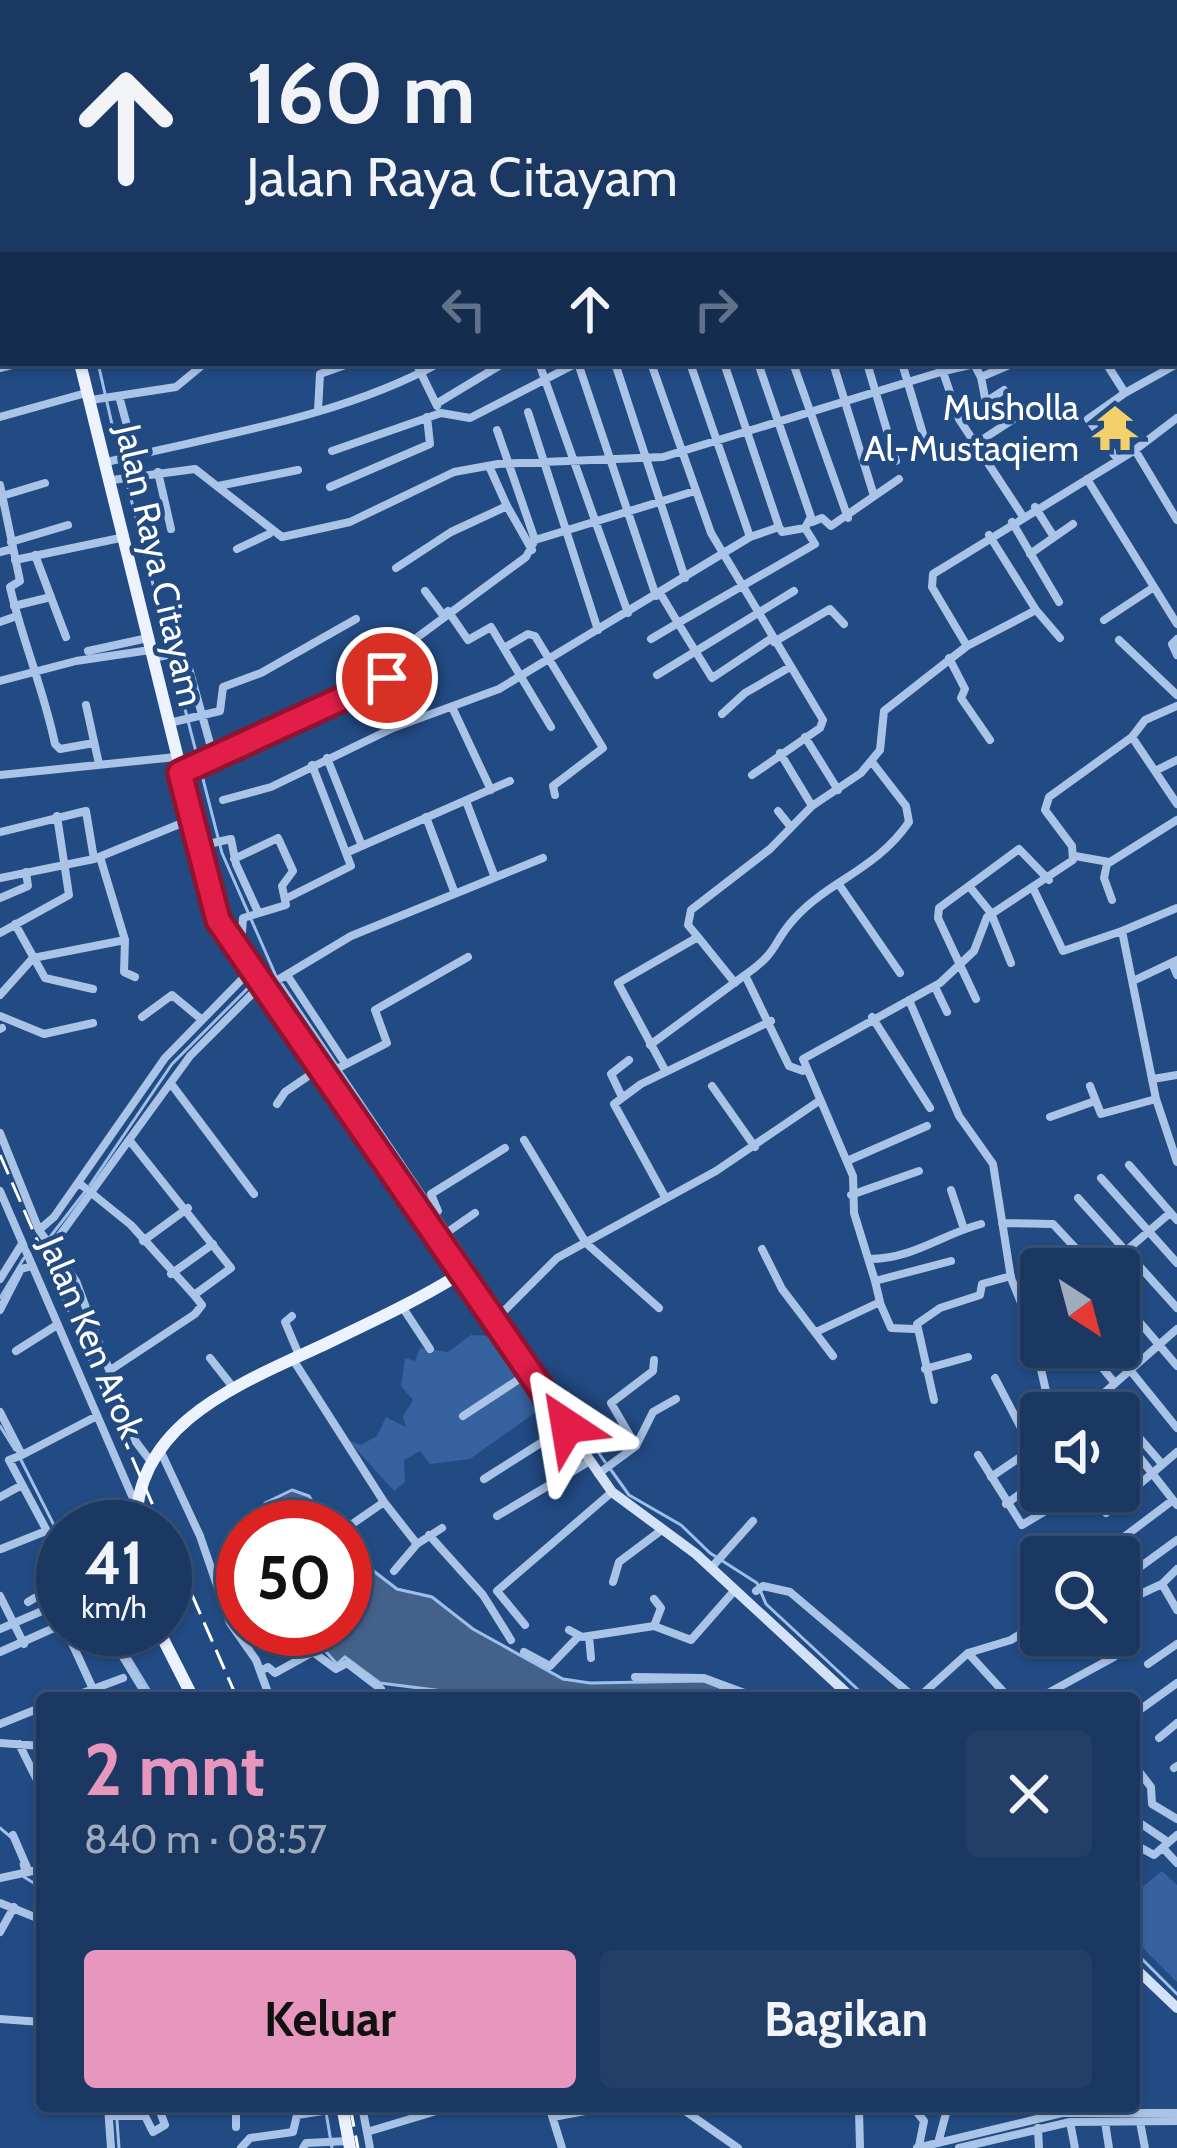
<!DOCTYPE html>
<html lang="id">
<head>
<meta charset="utf-8">
<style>
  :root { --surface:#1a3862; --page:#233f68; --text:#f1f3f6; --muted:#9facbe; --line:#385277; --accent:#e797bd }
  body { margin:0; font-family:Cabin,sans-serif; background:var(--page); color:var(--text); height:100vh; display:flex; flex-direction:column; font-size:45px; white-space:nowrap }
  * { box-sizing:border-box; margin:0 }
  p { font-size:39px; color:var(--muted) }
  .icon { flex:none; width:66px; height:66px; fill:none; stroke:currentColor; stroke-width:2; stroke-linecap:round; stroke-linejoin:round }
  .map { position:relative; flex:1; overflow:hidden }
  .side { position:absolute; left:36px; top:1692px; width:1104px; height:420px; display:flex; flex-direction:column; background:var(--surface); border-radius:12px; box-shadow:0 3px 9px #0004,0 0 0 3px var(--line) }
  .side>* { flex:none }
  .guide { position:absolute; left:0px; top:0px; width:1179px; height:366px; box-shadow:0 3px 9px #0004,0 0 0 3px var(--line); background:#1a3862; color:var(--text); overflow:hidden }
  .needle { width:78px; rotate:144deg }
  .controls { position:absolute; left:1020px; top:1248px; display:grid; gap:24px }
  .controls a { display:grid; place-items:center; width:120px; height:120px; border-radius:12px; background:var(--surface); box-shadow:0 3px 9px #0004,0 0 0 3px var(--line); font-size:60px }
  .speed { position:absolute; left:36px; top:1500px; display:flex; gap:24px; font-size:60px; font-weight:700; text-align:center }
  .speed>* { display:grid; place-content:center; width:156px; height:156px; border-radius:50%; background:var(--surface); box-shadow:0 3px 9px #0004,0 0 0 3px var(--line); line-height:1 }
  .speed small { font-size:30px; font-weight:400 }
  .speed .limit { border:18px solid #d22; background:#fff; color:#111 }
  .pin { position:absolute; display:grid; place-items:center; width:102px; height:102px; color:#fff; margin:-51px; border:6px solid #fff; border-radius:50%; box-shadow:0 3px 12px #0007 }
  .me { position:absolute; width:132px; margin:-66px; rotate:327deg; stroke-linejoin:round; filter:drop-shadow(0 0 9px #0008) }
  .turn { display:flex; align-items:center; gap:42px; height:252px; padding:0 48px; font-size:54px }
  .turn .icon { width:156px; height:156px; stroke-width:2.5 }
  .turn b { display:block; font-size:84px; line-height:102px }
  .lanes { display:flex; align-items:center; height:114px; padding:0 48px; background:#0003; justify-content:center; gap:60px; direction:ltr }
  .lanes .off { opacity:.35 }
  .round { display:grid; place-items:center; flex:none; width:126px; height:126px; border-radius:12px; background:var(--page) }
  .overview { display:flex; align-items:center; justify-content:space-between; height:204px; padding:0 48px }
  h1 { font-size:72px; font-weight:700; line-height:90px; color:var(--accent) }
  .cta { display:flex; gap:24px; margin-top:auto; padding:24px 48px }
  .cta a { flex:1; height:138px; border-radius:12px; background:var(--accent); color:#111; font-size:48px; font-weight:700; line-height:138px; text-align:center }
  .cta a+a { background:var(--page); color:var(--text) }
  .map>svg:first-child { display:block }
</style>
</head>
<body>
<div class="map">
<svg width="1177" height="2148" viewBox="0 0 1177 2148">
  <rect width="100%" height="100%" fill="#224a83"/>
  <!-- green -->
  <path fill="#3663a0" d="M471 1335 494 1336 508 1352 536 1412 470 1459 430 1464 420 1451 404 1460 405 1482 394 1491 348 1440 361 1445 377 1436 386 1417 406 1427 403 1416 413 1400 401 1386 405 1358 415 1361 420 1348 448 1352Z
    M1162 1871 1177 1885V1982L1134 1939V1894Z"/>
  <!-- water -->
  <path fill="#43618a" stroke="#9dbfe9" stroke-width="3" d="M292 1490 309 1496 328 1527H254L265 1503Z
    M345 1549 397 1589 432 1597 473 1629 563 1679 590 1683 704 1681 747 1698H453L443 1691 380 1683 345 1657 337 1664 318 1643 320 1629H345Z"/>
  <g fill="none" stroke-linecap="round" stroke-linejoin="round">
    <!-- stream -->
    <path stroke="#9dbfe9" stroke-width="3" d="M0 17 3 22
      M98 363 119 455
      M122 464 222 853 276 976
      M282 984 501 1308
      M90 1185 172 1064 253 983
      M50 1237 84 1193
      M0 1298 24 1258
      M505 1317 605 1462
      M0 1426 15 1450
      M20 1458 63 1543
      M611 1470 629 1495 681 1525 710 1553 757 1583 766 1604 867 1698
      M112 1629 154 1698
      M0 1828 12 1838
      M21 1864 24 1877 42 1888
      M1134 1951 1177 1994
      M116 2106 119 2148
      M325 2106 332 2148"/>
    <!-- street -->
    <path stroke="#aac4e8" stroke-width="8" d="M110 0 111 3
      M227 0 228 3
      M250 0 251 3
      M330 0 332 3
      M391 0 393 3
      M500 0 502 3
      M666 0 667 3
      M699 0 700 3
      M733 0 735 3
      M792 0 793 3
      M1123 0 1125 3
      M455 1 456 3
      M77 3 81 0
      M752 3 759 0
      M1176 66 1177 65
      M0 121 3 120
      M1176 137 1177 138
      M1176 234H1177
      M0 238 3 241
      M1176 242 1177 241
      M1176 275 1177 280
      M416 363 437 406
      M539 363 628 613
      M578 363 656 596
      M615 363 685 578
      M651 363 711 533 823 720 820 728 752 775
      M690 363 750 537
      M724 363 779 527
      M793 363 848 518
      M833 363 874 496
      M867 363 896 461
      M902 363 926 444
      M940 363 959 419 1004 390
      M1106 363 1125 393 1177 364
      M0 368 20 363
      M981 377 986 403
      M119 396 129 433
      M91 400 176 387 205 363
      M436 404 502 364 515 363
      M318 410 320 374 351 363
      M528 412 598 630
      M0 417 86 393
      M959 419 1022 515
      M497 430 535 540
      M977 443 1026 411
      M1135 450 1177 520
      M332 451 441 413 470 418 577 363
      M1118 460 1088 419 1125 393
      M107 462C217 435 339 418 439 363
      M158 472 171 529
      M1087 479 1177 624
      M112 480 195 469 282 537 350 522 454 472 498 464 663 457 944 371 974 364 981 377 1014 363
      M0 485 20 581 10 587C22 640 44 690 55 744L60 749 94 743
      M218 486 298 470
      M330 487 430 444 427 417
      M2 496 45 483
      M507 506 532 550
      M1035 507 1054 537
      M812 522 822 518 831 526 899 479
      M1012 522 1059 602
      M535 540 695 491
      M11 542 68 525
      M237 549 269 534
      M0 552 12 549
      M1030 554 1073 524
      M35 555 66 637
      M15 560 125 537
      M396 568 451 532 507 506 489 466
      M425 591 443 615
      M660 593 678 623 815 544 805 528 811 517 758 363
      M14 606 51 597
      M1036 610 1060 638
      M448 611 468 640 491 627 551 727
      M1104 620 1154 587
      M0 622 14 617
      M651 639 678 623 712 678 772 638
      M1177 639 1172 644 1177 655
      M1119 640 1177 695
      M774 642 830 609 844 624
      M967 646 1036 610 989 535
      M504 648 528 634 535 636 603 748 553 786 555 795
      M88 651 148 638
      M153 658 178 653 187 661 214 758
      M949 658 965 689 961 698 990 740
      M657 675 794 591
      M0 681 76 661 150 650
      M86 705 99 764
      M452 707 491 790
      M722 714 745 693 790 667
      M169 723 220 711 223 687 261 673 356 619
      M805 737 838 790
      M1132 737 1177 804
      M780 753 812 806
      M327 758 362 846
      M1157 770 1177 760
      M182 772 399 673 415 639 526 557 535 540
      M0 775 176 757
      M223 800 271 787 393 728 499 689 750 537 779 527 782 532 805 528
      M466 801 494 875
      M778 811 790 826
      M426 817 454 891
      M0 832 86 811 94 859
      M199 846 231 839 236 864 258 912
      M348 852 510 781
      M1075 856 1109 862
      M0 878 94 859 192 819
      M840 886 900 973
      M969 886 991 913 1011 963
      M1033 888 1063 951 1122 931
      M0 898 28 886 26 872
      M287 898 351 866 312 765
      M1112 900 1104 878 1107 864 1177 820
      M1177 908 1122 931 1156 1099 1177 1162
      M15 924 45 978 93 989
      M0 933 69 895 57 816
      M698 937 688 925 691 910 770 849 812 806 861 773 880 750 884 711 967 646 932 587 933 574 1135 450 1177 418
      M125 940 124 972 135 977
      M232 941 242 932 243 918 286 905 282 886 293 871 278 838 234 859
      M1172 963 1177 975
      M287 975 345 1063
      M1133 981 1177 960
      M266 987 351 936 543 858
      M935 987 947 1012
      M0 995 33 958 125 940 100 857
      M976 999 938 918 939 908 1019 849 1049 880
      M909 1000 959 1116 993 1164 1011 1278 1032 1330 1051 1413
      M0 1016 44 1034 93 1023
      M142 1017 172 995 201 1019
      M872 1017 930 1108
      M0 1029 2 1028
      M650 1045 745 975
      M803 1071 789 1066 745 975C779 952 772 943 794 919 828 881 876 870 909 822L906 806 872 762
      M666 1072 618 983 698 937 735 983
      M325 1075 387 1043 375 1010 468 957
      M1153 1079 1177 1075
      M172 1085 254 1194
      M712 1086 755 1147
      M1090 1086 1101 1114 1156 1099
      M622 1097 611 1074 629 1060
      M277 1104 285 1092 320 1068
      M1050 1117 1095 1101
      M0 1133 39 1230 76 1281 136 1442 152 1463
      M524 1140 586 1243 659 1308
      M847 1161 927 1126
      M1129 1165 1177 1220
      M1101 1178 1177 1263
      M79 1183 131 1225 194 1295 231 1268 130 1141
      M951 1190 964 1229
      M0 1191 135 1503
      M851 1195 919 1171
      M665 1197 614 1104 641 1084 771 1021
      M1078 1198 1177 1308
      M426 1218 438 1211 431 1194 505 1148
      M1002 1223 1053 1224 1095 1269
      M39 1230 54 1217 165 1058 252 969
      M439 1238 475 1213
      M143 1241 188 1208
      M52 1246 190 1056 262 984
      M762 1249 782 1289 833 1356
      M869 1259C913 1259 940 1235 981 1224
      M951 1261 875 1281 854 1213 853 1176 803 1059 940 983 974 951 987 917 1073 860 1072 846 1045 810 1049 797 1132 737 1145 720 1177 706
      M1105 1269 1170 1213
      M171 1274 213 1244
      M0 1279 22 1244
      M1119 1298 1177 1366
      M880 1303 891 1328 915 1329
      M401 1305 430 1349
      M0 1310 21 1269 32 1266
      M292 1316 285 1322 299 1355
      M495 1320 557 1258 716 1171 819 1101
      M816 1332 880 1302 875 1281
      M1085 1347 1114 1382
      M16 1351 57 1325
      M210 1358 232 1386
      M292 1358 384 1502
      M112 1369 195 1314 202 1305 194 1295
      M925 1369 968 1357
      M1130 1370 1177 1428
      M934 1400 917 1324 940 1308 980 1295 982 1284 1011 1276
      M0 1412 22 1455 9 1460 63 1561
      M1119 1413 1104 1393 1177 1329
      M559 1414 572 1406
      M1119 1414 1162 1464
      M463 1416 530 1372
      M1119 1431 1177 1505
      M636 1446 611 1403 653 1371 654 1360
      M160 1450 200 1536 230 1623 256 1660 270 1698
      M22 1455 95 1417
      M978 1455 1022 1525 1079 1491
      M1119 1463 1136 1451
      M598 1474 636 1446 653 1412 676 1399
      M991 1477 1032 1449 995 1378
      M484 1479 566 1427
      M0 1497 22 1485
      M1006 1504 1041 1479
      M1106 1513 1177 1452
      M497 1516 590 1461
      M345 1529 384 1502 417 1544
      M429 1535 483 1595 511 1640
      M1120 1540 1173 1500
      M1 1549 46 1531
      M1140 1567 1177 1540
      M711 1568 753 1521
      M1177 1569 1162 1584 1177 1610
      M394 1571 417 1544 442 1528
      M613 1582 619 1562 663 1529
      M756 1591 763 1586 790 1592 915 1698
      M0 1596 24 1644
      M28 1602 63 1581
      M1119 1604 1162 1584
      M525 1625 497 1591 612 1492
      M654 1626 661 1608 654 1599
      M0 1629 63 1602
      M106 1629 148 1698
      M569 1630 582 1637 654 1626 691 1640 734 1591
      M589 1636 591 1658
      M71 1641 93 1689
      M0 1652 63 1624
      M524 1652 550 1666 578 1637
      M968 1653 1009 1698
      M1148 1664 1177 1644
      M260 1671 268 1667 275 1673 313 1652 336 1669 347 1663 381 1689 375 1698
      M635 1677 704 1678 758 1698
      M105 1697 106 1698
      M69 1698 123 1678
      M918 1698 968 1653 1011 1640 1041 1621
      M1039 1698 1114 1657 1104 1635
      M1134 1714 1177 1683
      M0 1724 42 1707
      M1159 1738 1177 1723
      M0 1743 42 1746
      M19 1744 42 1790
      M1134 1765 1151 1787 1152 1804 1177 1819
      M1174 1768 1177 1766
      M1134 1819 1168 1842
      M13 1835 29 1872
      M1134 1844 1154 1855 1177 1835
      M1163 1848 1177 1863
      M0 1878 42 1869
      M0 1903 42 1920
      M37 1918 42 1943
      M0 1932 14 1907
      M0 2019 41 2022 42 2011
      M108 2106 111 2148
      M236 2106V2127
      M362 2106 370 2148
      M549 2106 562 2148
      M678 2106 738 2148
      M840 2106 872 2111 892 2106
      M912 2106 924 2121 919 2146
      M859 2110 860 2148
      M109 2116H145L153 2132 165 2125 158 2106
      M553 2117 612 2106
      M1070 2122 1075 2148
      M1105 2122 1109 2148
      M1140 2122 1145 2148
      M1038 2128 1039 2148
      M367 2132 453 2106
      M938 2143 948 2106
      M241 2148 250 2138 293 2132 297 2115 342 2108
      M303 2148 306 2143 349 2141
      M917 2148 1062 2113H1177
      M959 2148 1070 2122 1177 2121"/>
    <!-- secondary -->
    <path stroke="#d4e2f7" stroke-width="10" d="M460 1274 612 1492 696 1554 852 1698
      M1134 1967 1177 2008"/>
    <!-- primary -->
    <path stroke="#ecf3fe" stroke-width="12" d="M0 54 3 62
      M80 363 218 920 460 1274C417 1301 367 1324 321 1346 242 1383 135 1422 136 1527
      M158 1629 193 1698
      M342 2106 350 2148"/>
    <!-- rail -->
    <path stroke="#fff" stroke-width="3" stroke-dasharray="21 9" stroke-linecap="butt" d="M0 1155 237 1698
      M350 2106 358 2148"/>
  </g>
  <g fill="none" stroke-linecap="round" stroke-linejoin="round">
    <defs>
      <path id="route" d="M387 678 180 773 218 920 567 1426"/>
    </defs>
    <!-- route casing -->
    <use href="#route" stroke="#92132f" stroke-width="30"/>
    <!-- route -->
    <use href="#route" stroke="#e11d48" stroke-width="21"/>
  </g>
  <!-- icons -->
  <defs>
    <symbol id="temple-bare" viewBox="-9 -9 18 18"><path d="M0-6L5-2H3V0L6.5 2.5H4V6H1.5V3h-3V6H-4V2.5H-6.5L-3 0V-2H-5Z" fill="#f4d06c" stroke="#224a83" stroke-width="2.5" paint-order="stroke"/></symbol>
  </defs>
  <g fill-rule="evenodd">
    <use href="#temple-bare" x="1082" y="395" width="66" height="66"/>
  </g>
  <g text-anchor="middle" stroke-width="9" stroke-linejoin="round" paint-order="stroke">
    <!-- poi labels -->
    <g font-size="36" fill="#fff" stroke="#224a83" text-anchor="end">
      <text x="1079" y="420">Musholla<tspan x="1079" dy="41">Al-Mustaqiem</tspan></text>
    </g>
    <!-- street labels -->
    <g font-size="36" fill="#fff" stroke="#224a83">
      <text transform="translate(160 565) rotate(77)" y="13">Jalan Raya Citayam</text>
      <text transform="translate(92 1337) rotate(67)" y="13">Jalan Ken Arok</text>
    </g>
  </g>
</svg>
<div class="controls">
<a><svg class="needle" viewBox="-14 -14 28 28"><path d="M0-13l5 13h-10z" fill="#e53935"/><path d="M0 13l5-13h-10z" fill="#9facbe"/></svg></a>
<a><svg class="icon" aria-label="sound" viewBox="0 0 24 24"><path d="M4 9h4l5-4v14l-5-4H4zM17 9q2 3 0 6"/></svg></a>
<a><svg class="icon" aria-label="search" viewBox="0 0 24 24"><circle cx="10" cy="10" r="6"/><path d="M15 15l6 6"/></svg></a>
</div>
<div class="speed"><div>41<small>km/h</small></div><div class="limit">50</div></div>
<div class="pin" style="left:387px;top:678px;background:#d93025"><svg class="icon" aria-label="arrive" viewBox="0 0 24 24"><path d="M6 21V4h12l-3 4 3 4H6"/></svg></div>
<svg class="me" style="left:567px;top:1426px" viewBox="-20 -20 40 40"><path d="M0-17L14 15 0 8-14 15z" fill="#e11d48" stroke="#fff" stroke-width="4"/></svg>
<div class="guide">
<div class="turn"><svg class="icon" aria-label="ahead" viewBox="0 0 24 24"><path d="M12 20V5M6 11l6-6 6 6"/></svg><div><b>160 m</b>Jalan Raya Citayam</div></div>
<div class="lanes"><svg class="icon off" aria-label="left" viewBox="0 0 24 24"><path d="M17 20v-9H6M10 6l-5 5 5 5"/></svg><svg class="icon" aria-label="ahead" viewBox="0 0 24 24"><path d="M12 20V5M6 11l6-6 6 6"/></svg><svg class="icon off" aria-label="right" viewBox="0 0 24 24"><path d="M7 20v-9h11M14 6l5 5-5 5"/></svg></div>
</div>
<section class="side">
<div class="overview"><div><h1>2 mnt</h1><p>840 m · 08:57</p></div><a class="round"><svg class="icon" aria-label="close" viewBox="0 0 24 24"><path d="M6 6l12 12M18 6L6 18"/></svg></a></div>
<div class="cta"><a>Keluar</a><a>Bagikan</a></div>
</section>
</div>
</body>
</html>
